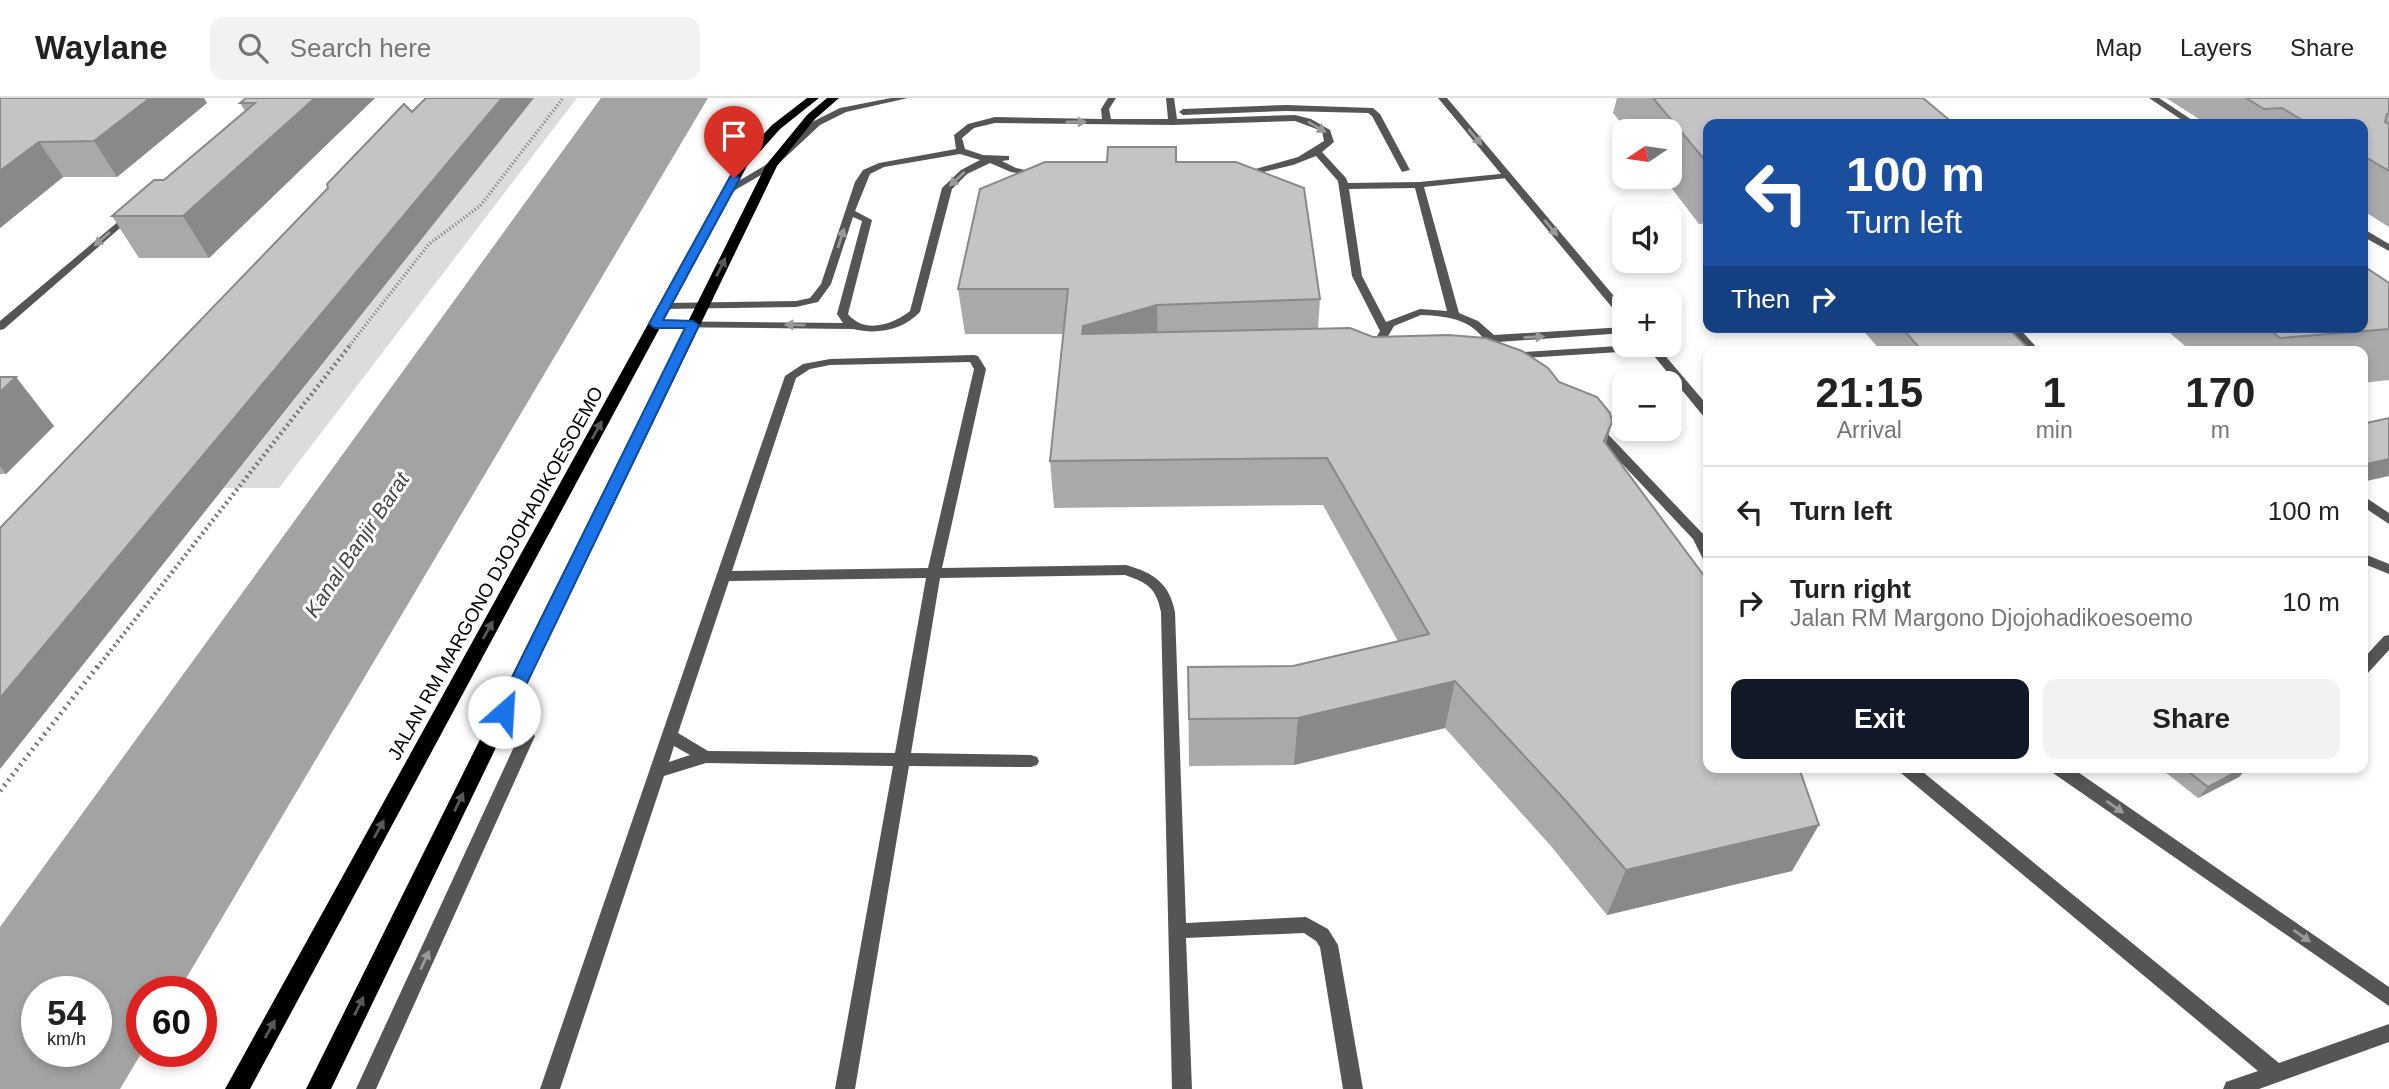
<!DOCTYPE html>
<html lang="en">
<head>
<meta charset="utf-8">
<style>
  :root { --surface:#fff; --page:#f2f2f2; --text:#222; --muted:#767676; --line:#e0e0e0; --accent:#111827 }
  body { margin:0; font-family:Arial,sans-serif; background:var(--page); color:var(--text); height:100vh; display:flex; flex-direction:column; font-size:26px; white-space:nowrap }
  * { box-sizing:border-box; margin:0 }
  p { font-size:23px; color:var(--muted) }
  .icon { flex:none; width:38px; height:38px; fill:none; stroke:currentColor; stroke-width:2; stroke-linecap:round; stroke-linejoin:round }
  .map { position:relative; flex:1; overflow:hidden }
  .sheet { position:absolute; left:1703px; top:248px; width:665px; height:427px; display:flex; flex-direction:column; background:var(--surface); border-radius:14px; box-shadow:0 4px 10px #0003 }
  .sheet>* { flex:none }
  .guide { position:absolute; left:1703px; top:21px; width:665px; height:214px; border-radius:14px; box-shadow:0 4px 10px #0003; background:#1a4fa0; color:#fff; overflow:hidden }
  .needle { width:46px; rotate:257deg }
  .controls { position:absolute; left:1612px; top:21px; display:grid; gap:14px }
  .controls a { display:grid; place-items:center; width:70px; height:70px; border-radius:14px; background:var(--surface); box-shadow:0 4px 10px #0003; font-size:35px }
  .speed { position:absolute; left:21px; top:878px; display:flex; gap:14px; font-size:35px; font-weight:700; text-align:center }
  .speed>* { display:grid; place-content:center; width:91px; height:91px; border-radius:50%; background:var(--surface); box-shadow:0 4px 10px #0003; line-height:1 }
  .speed small { font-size:18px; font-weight:400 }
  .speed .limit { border:10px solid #d22; background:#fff; color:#111 }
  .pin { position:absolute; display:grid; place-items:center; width:60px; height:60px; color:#fff; margin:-72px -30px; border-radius:50% 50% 50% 0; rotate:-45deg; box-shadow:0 0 7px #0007 }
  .pin .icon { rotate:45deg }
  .me { position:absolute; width:77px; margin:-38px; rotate:26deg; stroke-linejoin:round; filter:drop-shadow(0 0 5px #0008) }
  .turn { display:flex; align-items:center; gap:24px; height:147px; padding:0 28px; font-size:32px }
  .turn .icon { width:91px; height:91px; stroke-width:2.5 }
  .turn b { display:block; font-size:49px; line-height:60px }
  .then { display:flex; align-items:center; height:66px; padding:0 28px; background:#0003; gap:14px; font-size:26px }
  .eta { display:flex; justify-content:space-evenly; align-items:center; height:119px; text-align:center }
  .eta b { font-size:42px; font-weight:700; line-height:49px }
  .button { display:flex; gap:14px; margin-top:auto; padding:14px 28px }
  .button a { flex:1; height:80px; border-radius:14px; background:var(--accent); color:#fff; font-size:28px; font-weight:700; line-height:80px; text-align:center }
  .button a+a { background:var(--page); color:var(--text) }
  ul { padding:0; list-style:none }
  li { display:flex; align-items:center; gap:21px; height:91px; padding:0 28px; border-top:2px solid var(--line) }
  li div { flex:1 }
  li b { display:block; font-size:26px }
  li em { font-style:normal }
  header { display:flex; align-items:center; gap:42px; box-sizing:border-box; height:98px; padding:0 35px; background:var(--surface); border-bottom:2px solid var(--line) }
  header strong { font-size:33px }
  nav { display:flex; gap:38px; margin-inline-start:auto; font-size:24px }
  .search { width:490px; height:63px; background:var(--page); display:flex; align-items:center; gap:18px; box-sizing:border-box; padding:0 24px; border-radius:14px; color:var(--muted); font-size:26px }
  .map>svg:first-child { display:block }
</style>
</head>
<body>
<header>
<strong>Waylane</strong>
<div class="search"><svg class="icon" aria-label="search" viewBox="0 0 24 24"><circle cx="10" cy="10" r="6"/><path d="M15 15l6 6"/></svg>Search here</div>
<nav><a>Map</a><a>Layers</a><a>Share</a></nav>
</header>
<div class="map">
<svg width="2389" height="991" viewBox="0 0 2389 991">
  <rect width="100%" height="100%" fill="#fff"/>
  <!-- green -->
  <path fill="#dcdcdc" d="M534 0H577L279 390H224Z"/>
  <!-- water -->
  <path fill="#a3a3a3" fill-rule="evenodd" d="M601 0H708L178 894H142V954L120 991H0V829ZM96 894V954H37V894Z"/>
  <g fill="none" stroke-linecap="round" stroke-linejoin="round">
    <!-- path-far2 -->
    <path stroke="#777" stroke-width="3.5" stroke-dasharray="1 2.5" stroke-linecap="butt" d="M350 247 429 146 480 108 563 0"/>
    <!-- path-far1 -->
    <path stroke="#777" stroke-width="4.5" stroke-dasharray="2 3.5" stroke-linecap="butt" d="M97 570 351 246"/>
    <!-- path -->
    <path stroke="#777" stroke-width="5" stroke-dasharray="2 4.5" stroke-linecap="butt" d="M0 693 98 568"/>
    <!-- service -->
    <path fill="#555" fill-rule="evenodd" d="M1108 0H1116L1109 11 1111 21H1168L1166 0H1174L1177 21 1295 17 1311 21 1330 32 1334 44 1322 54 1346 80 1348 85 1419 84 1510 75V79L1507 80 1424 89 1459 215 1478 223 1494 237 1624 229V235L1498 244 1501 250C1496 257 1491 267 1484 272 1461 291 1399 280 1383 255 1380 251 1378 245 1376 240L1380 233 1352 178 1338 83 1316 58 1293 67 1243 79 1238 76 1298 59 1324 43 1322 33 1295 23 1173 27 995 25 974 30 962 40 965 51 983 57 1009 58V62L1002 63 1016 70 1044 76 1039 79 1011 74 990 65 967 76 952 91 920 214C903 232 877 237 853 231L655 229 649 226 655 223 843 225 837 216 862 123 853 119 831 186 818 204 796 209 664 211 659 208 664 205 796 203 810 200 821 186 855 84 863 72 879 65 956 51 954 37 968 26 995 19 1102 21 1101 11ZM960 56 980 62 961 72 942 90 910 213C892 227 864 236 848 216L872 122 855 113 870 76 884 69ZM1415 90 1447 213 1420 211 1386 224 1362 178 1349 91ZM1421 217C1450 218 1476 222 1489 250 1485 255 1481 264 1476 268 1455 284 1412 272 1395 254 1391 251 1389 245 1387 240L1394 228Z
      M2149 0H2159L2198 26H2188Z
      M1286 7 1373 10 1380 16 1410 72 1402 74 1372 18 1368 15 1286 13 1183 17 1179 14 1183 11Z
      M2362 130 2389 146V153L2362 138Z
      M2007 229H2018L2041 254H2029Z
      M1634 247H1656L1658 249 1652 252 1510 261 1504 258 1510 255Z
      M974 257 978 258 986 271 942 470 1126 467C1154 475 1169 485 1175 514L1186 825 1306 819 1328 831 1338 847 1363 991H1343L1320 849 1316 843 1304 835 1186 840 1192 991H1172L1161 514C1156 490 1148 485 1125 477L940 480 911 655 1031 657 1037 659 1039 663 1037 667 1031 669 909 668 855 991H835L893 668 706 665 664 678 560 991H540L785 278 803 266 830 261ZM970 264 974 271 928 470 732 473 796 280 810 271 830 267ZM926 480 895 655 708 653 678 635 729 483ZM674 648 690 657 669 664Z
      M1599 330 1603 331 1703 436 1708 445V463L1703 461 1693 441 1595 337 1593 334 1595 331Z
      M2362 397 2389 415V426L2362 408Z
      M2362 455 2389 466V476L2362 465Z
      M2389 537V552L2367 576 2362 577V562L2384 538Z
      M527 632 532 634 535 638 376 991H356L519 638 522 634Z
      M1899 670H1918L2279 965 2389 926V944L2259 991H2223L2226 984 2258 973 1901 675Z"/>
    <!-- minor -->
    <path fill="#555" fill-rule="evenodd" d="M132 112 135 113V117L4 231 0 232V223Z"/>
    <!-- tertiary -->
    <path fill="#555" fill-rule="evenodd" d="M891 0H908L846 14 820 27 775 69 730 95 722 93 769 65 814 23 840 10Z
      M1438 0H1447L1624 210V220L1620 219Z
      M1645 247H1656L1708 308V320L1704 319Z
      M2051 670H2072L2389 889V908L2053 675Z"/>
    <!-- primary -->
    <path fill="#000" fill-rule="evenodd" d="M807 0H819L780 31 747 68 250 991H225L736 67 772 27Z
      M827 0H839L815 21 777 68 331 991H306L766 67 807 17Z"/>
  </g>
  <!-- wall -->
  <path fill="#a9a9a9" d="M0 0 207 5 117 79H63L0 130Z
    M246 0H375L209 160H139L112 118 164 82 245 13 240 5Z
    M1617 0H1923L1708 26V125L1699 126 1663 79H1670V33H1628L1613 15Z
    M2166 0H2389V129L2362 112V26H2207Z
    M1176 64 1320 201 1318 231 1373 239 1559 284 1612 324 1606 346 1792 773 1607 817 1550 747 1445 630 1294 667 1189 668 1188 569 1293 568 1398 543 1323 407 1054 410 1050 363 1063 236H965L958 191Z
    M2389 185V282L2362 285V254H2192L2163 229H2362Z
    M1860 229H2007L2032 254H1882Z
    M0 279 54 328 6 376H0Z
    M2160 670H2247L2239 679 2198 700Z"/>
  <!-- shaded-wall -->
  <path fill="#898989" d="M150 0H204L207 5 117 79 94 43Z
    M315 0H375L209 160 183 118Z
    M502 0H534L0 671V600Z
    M39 44 63 79 0 130V73Z
    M1157 207 1158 252 1082 236 1083 228Z
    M16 279 54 328 6 376 0 368V294Z
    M1612 324 1599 371 1604 343Z
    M2389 361V378L2362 384V367Z
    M1455 583 1445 630 1294 667 1298 620Z
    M2244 670H2247L2239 679 2198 700 2208 689Z
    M1819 727 1792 773 1607 817 1626 772Z"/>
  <!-- building -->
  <path fill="#c4c4c4" stroke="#898989" stroke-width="2" d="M0 0H150L94 43 39 44 0 73Z
    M246 0H315L183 118H112L154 82H164L255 5H240Z
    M426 0H502L0 600V430L328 90 327 86 404 6 412 14Z
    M1653 0H1923L1954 26H1708V66Z
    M2246 0H2389V15L2387 16 2385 24 2389 26V73L2362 57V26H2309L2282 10 2264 11Z
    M1108 49H1176V64H1236L1304 90 1320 201 1157 207 1083 228 1082 236 1350 230 1373 239 1448 237 1486 240 1522 253 1548 270 1559 284 1597 299 1610 315 1612 324 1604 343 1708 483V670H1799L1819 727 1626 772 1565 702 1455 583 1298 620 1189 621 1188 569 1293 568 1429 536 1327 360 1050 363 1068 191H958L980 91 1045 64H1107Z
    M2362 167 2389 185V231L2280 240 2266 229H2362Z
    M1901 229H2007L2032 254H1923Z
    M0 279H16L0 294Z
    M2389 320V361L2362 367V326Z
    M2184 670H2244L2208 689Z"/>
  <!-- one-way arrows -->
  <defs><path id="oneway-solid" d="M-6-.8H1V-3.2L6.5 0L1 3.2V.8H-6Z" transform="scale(1.75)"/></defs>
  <g fill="#999">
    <use href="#oneway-solid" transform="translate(1076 24)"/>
    <use href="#oneway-solid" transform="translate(1317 29) rotate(31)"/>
    <use href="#oneway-solid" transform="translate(1475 39) rotate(50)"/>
    <use href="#oneway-solid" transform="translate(957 81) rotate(137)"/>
    <use href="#oneway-solid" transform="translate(1551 130) rotate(50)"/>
    <use href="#oneway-solid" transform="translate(841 140) rotate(-72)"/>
    <use href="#oneway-solid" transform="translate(102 141) rotate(139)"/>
    <use href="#oneway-solid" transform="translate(795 227) rotate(-179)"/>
    <use href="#oneway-solid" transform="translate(1534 239) rotate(-3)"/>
    <use href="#oneway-solid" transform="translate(2115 709) rotate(35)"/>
    <use href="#oneway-solid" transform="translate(2302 838) rotate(35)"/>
    <use href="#oneway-solid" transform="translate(425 862) rotate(-65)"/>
  </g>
  <g fill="#595959">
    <use href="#oneway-solid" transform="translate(721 169) rotate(-64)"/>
    <use href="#oneway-solid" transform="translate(597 332) rotate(-61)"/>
    <use href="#oneway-solid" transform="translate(488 532) rotate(-61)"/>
    <use href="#oneway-solid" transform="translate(459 704) rotate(-64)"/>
    <use href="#oneway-solid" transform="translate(379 731) rotate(-61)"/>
    <use href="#oneway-solid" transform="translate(359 908) rotate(-64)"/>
    <use href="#oneway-solid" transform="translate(270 931) rotate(-61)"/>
  </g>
  <!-- route -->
  <path fill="#1a73e8" stroke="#114b97" stroke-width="2" d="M731 77 740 80 663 222 693 223 699 227 513 614 510 619H498L495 614 685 230H655L649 226Z"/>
  <g text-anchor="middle" stroke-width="6" stroke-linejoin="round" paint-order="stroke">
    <!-- street labels -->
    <g font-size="19" fill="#000" stroke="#fff">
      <text transform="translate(495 475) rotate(-61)" y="7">JALAN RM MARGONO DJOJOHADIKOESOEMO</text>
    </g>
    <!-- water labels -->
    <g font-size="21" font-style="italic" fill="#444" stroke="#fff">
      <text transform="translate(357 447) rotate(-56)" y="7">Kanal Banjir Barat</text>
    </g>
  </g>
</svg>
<div class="controls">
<a><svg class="needle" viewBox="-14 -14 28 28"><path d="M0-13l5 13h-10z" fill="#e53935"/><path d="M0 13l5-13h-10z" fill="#767676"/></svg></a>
<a><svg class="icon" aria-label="sound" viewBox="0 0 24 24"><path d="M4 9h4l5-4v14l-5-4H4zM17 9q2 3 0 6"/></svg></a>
<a>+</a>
<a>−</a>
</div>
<div class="speed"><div>54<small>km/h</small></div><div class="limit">60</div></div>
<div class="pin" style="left:734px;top:80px;background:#d93025"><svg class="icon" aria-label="arrive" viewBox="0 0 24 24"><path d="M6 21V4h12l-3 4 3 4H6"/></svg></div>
<svg class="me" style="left:504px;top:614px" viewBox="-20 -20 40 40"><circle r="19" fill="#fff"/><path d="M0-13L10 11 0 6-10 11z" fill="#1a73e8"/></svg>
<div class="guide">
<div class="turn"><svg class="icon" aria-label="left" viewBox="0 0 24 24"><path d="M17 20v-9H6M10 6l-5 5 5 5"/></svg><div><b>100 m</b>Turn left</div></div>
<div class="then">Then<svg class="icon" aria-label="right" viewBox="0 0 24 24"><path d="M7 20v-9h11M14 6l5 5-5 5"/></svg></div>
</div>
<section class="sheet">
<div class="eta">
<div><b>21:15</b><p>Arrival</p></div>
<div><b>1</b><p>min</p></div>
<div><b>170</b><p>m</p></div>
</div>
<ul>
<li><svg class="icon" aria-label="left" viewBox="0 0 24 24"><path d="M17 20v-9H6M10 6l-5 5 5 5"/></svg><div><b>Turn left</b></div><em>100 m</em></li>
<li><svg class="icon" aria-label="right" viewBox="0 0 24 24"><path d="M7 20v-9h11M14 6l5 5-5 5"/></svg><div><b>Turn right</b><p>Jalan RM Margono Djojohadikoesoemo</p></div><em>10 m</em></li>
</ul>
<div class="button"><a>Exit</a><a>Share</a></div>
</section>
</div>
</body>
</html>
